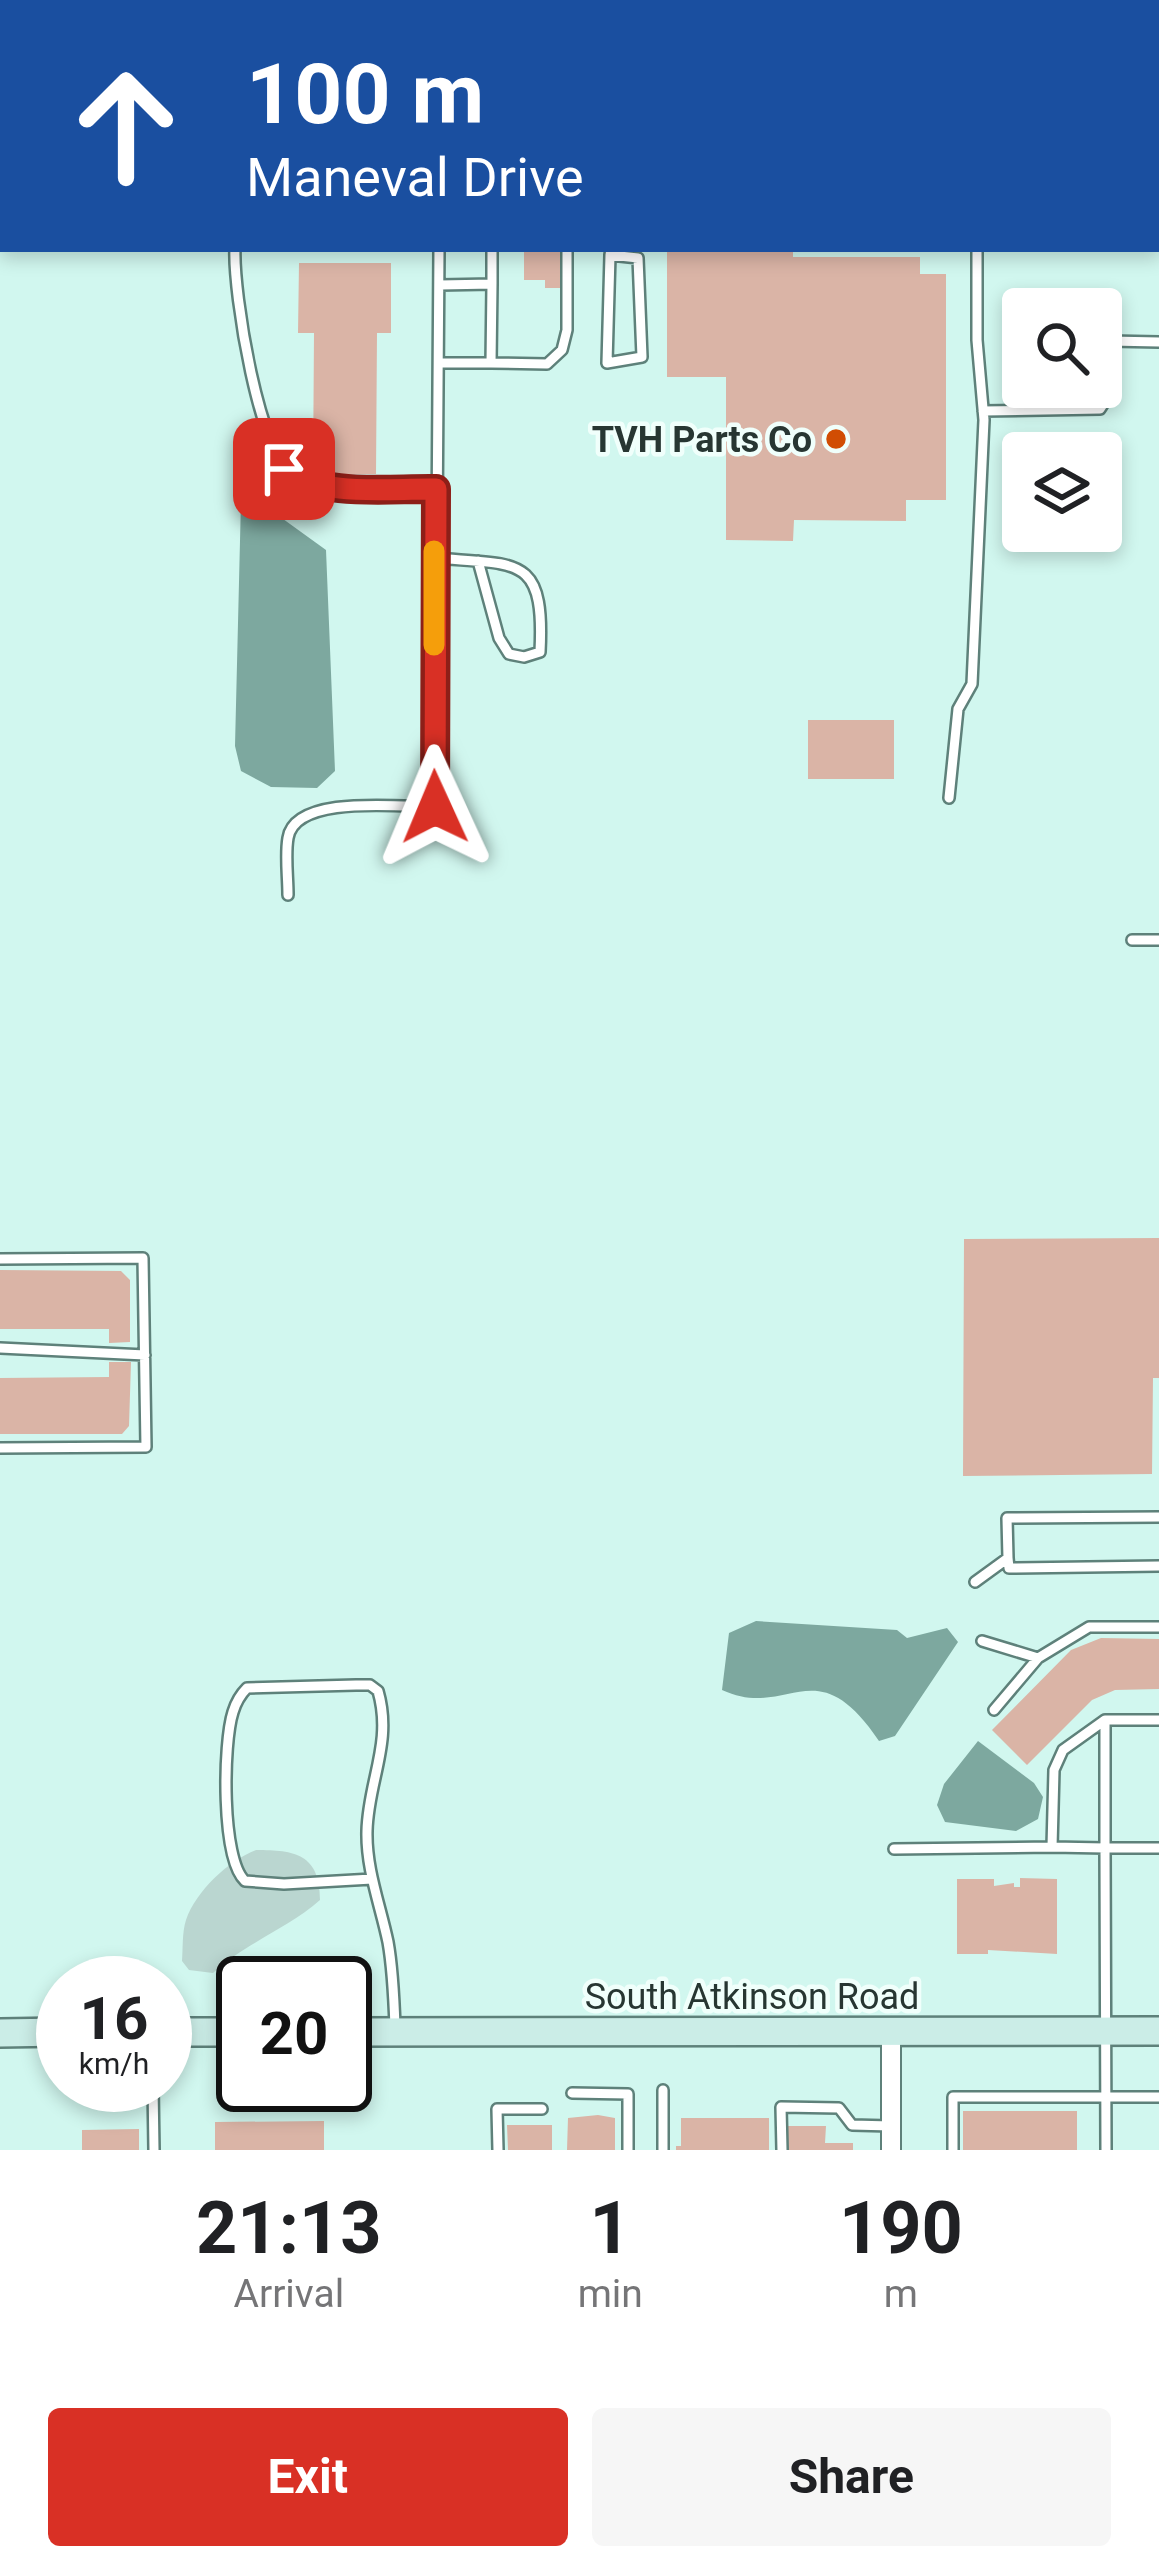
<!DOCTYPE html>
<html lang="en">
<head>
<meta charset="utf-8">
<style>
  :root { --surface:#fff; --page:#f6f6f6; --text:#202124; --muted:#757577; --accent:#d93025 }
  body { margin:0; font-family:Roboto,sans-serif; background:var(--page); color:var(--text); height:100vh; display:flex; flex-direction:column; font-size:45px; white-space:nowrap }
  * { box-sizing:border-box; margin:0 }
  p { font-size:39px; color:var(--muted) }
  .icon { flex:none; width:66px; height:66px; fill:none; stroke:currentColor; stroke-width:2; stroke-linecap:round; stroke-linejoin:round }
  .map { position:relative; height:2150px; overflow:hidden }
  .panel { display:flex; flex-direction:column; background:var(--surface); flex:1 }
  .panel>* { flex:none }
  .banner { position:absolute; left:0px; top:0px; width:1161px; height:252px; box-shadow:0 6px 18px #0003; background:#1a4fa0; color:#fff; overflow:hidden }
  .fabs { position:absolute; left:1002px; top:288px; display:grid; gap:24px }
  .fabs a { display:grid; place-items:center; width:120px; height:120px; border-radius:12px; background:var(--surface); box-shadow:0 6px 18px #0003; font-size:60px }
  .speed { position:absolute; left:36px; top:1956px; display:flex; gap:24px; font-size:60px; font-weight:700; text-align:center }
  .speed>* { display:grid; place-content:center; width:156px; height:156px; border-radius:50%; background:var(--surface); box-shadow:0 6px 18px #0003; line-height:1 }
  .speed small { font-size:30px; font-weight:400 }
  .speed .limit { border:6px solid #111; border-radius:18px; background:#fff; color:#111 }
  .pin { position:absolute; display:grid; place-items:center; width:102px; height:102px; color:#fff; margin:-51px; border-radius:24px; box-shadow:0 6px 18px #0006 }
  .me { position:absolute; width:132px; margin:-66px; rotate:359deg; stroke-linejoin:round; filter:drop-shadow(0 0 9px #0008) }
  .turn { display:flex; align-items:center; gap:42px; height:252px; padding:0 48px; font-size:54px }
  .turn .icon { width:156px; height:156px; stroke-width:2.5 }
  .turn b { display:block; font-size:84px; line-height:102px }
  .eta { display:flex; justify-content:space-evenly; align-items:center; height:204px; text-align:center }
  .eta b { font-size:72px; font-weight:700; line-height:84px }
  .action { display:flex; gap:24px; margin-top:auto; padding:24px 48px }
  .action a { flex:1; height:138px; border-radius:12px; background:var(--accent); color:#fff; font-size:48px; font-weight:700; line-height:138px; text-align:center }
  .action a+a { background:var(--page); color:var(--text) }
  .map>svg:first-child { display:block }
</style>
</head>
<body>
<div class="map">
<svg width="1159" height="2150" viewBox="0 0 1159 2150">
  <rect width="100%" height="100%" fill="#d1f7ef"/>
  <!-- green -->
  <path fill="#bad6d0" d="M256 1850C295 1850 320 1854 320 1900 287 1929 247 1942 213 1973L189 1970 182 1961C183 1949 182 1932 186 1920 196 1891 228 1861 256 1850Z"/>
  <!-- water -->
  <path fill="#7da89f" d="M254 498 326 550 335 771 317 788 271 787 241 771 235 746 241 500Z
    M756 1621 897 1630 907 1638 947 1628 958 1642 895 1736 879 1741C815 1646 789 1721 722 1690L729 1633Z
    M978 1741 1034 1783 1043 1797 1038 1819 1016 1831 945 1822 937 1805 944 1784Z"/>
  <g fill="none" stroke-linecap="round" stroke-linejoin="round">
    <!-- stream -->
    <path stroke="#7da89f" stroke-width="4.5" d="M53 0 130 3
      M1158 23H1159"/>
  </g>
  <!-- building -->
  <path fill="#dab4a6" d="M524 249H562V288H545V280H524Z
    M667 249H793V257H920V274H946V500H906V521L794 520 793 541 726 540V377H667Z
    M299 263H391V333H377L376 474H313L314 333H298Z
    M808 720H894V779H808Z
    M1159 1238V1378H1153L1152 1474 963 1476 964 1239Z
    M0 1270 121 1271 130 1280V1342L109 1343V1329H0Z
    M109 1362H131L129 1426 122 1434H0V1378L109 1377Z
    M1101 1638 1159 1639V1689L1115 1690 1092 1700 1027 1765 992 1730 1071 1650Z
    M1020 1878 1057 1879V1954L988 1950V1954H957V1879H994V1886L1014 1883V1887H1020Z
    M963 2111H1077V2150H963Z
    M598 2115 615 2118V2150H567L568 2118Z
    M681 2118H769V2150H676V2146H681Z
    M324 2121V2150H215V2122Z
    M507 2125H552V2150H508Z
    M783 2126H826L825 2143H853V2150H783Z
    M139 2129V2150H82V2130Z"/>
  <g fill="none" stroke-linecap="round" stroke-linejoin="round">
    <defs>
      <path id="service" d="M1158 206H1159
        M235 249C233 291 259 459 296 479 322 493 403 488 436 489
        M610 255 638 258 642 357 607 363 610 255 611 249
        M440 285 492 284V249
        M439 363H491L492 284
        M491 363 547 364 562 350 567 330V249
        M983 411 1100 409 1109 395 1110 341 1159 342
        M434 558C518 565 545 554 540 652L524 657 509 654 499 638 478 561
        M949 798 958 709 972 684 984 420 977 340V249
        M288 895C288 877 285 855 288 838 295 794 400 807 435 807L439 249
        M1132 940H1159
        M0 1259 143 1258 146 1447 0 1448
        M0 1348 145 1355
        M1008 1558 1007 1518 1159 1517
        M975 1582 1008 1558 1009 1568 1159 1566
        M982 1641 1038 1658 1089 1627H1159
        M994 1710 1038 1658
        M1052 1847 1105 1848V1721
        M894 1849 1052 1847 1054 1770 1063 1750 1105 1720H1159
        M372 1879 284 1884 245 1881C221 1859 223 1743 233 1712 236 1702 240 1695 247 1688L356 1685H370L378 1691C393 1743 368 1781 367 1831 366 1869 380 1904 388 1942 393 1970 394 1998 395 2027
        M153 2085 154 2150
        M663 2090V2150
        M572 2093 628 2094V2150
        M498 2150 497 2109H542
        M782 2150 781 2107 839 2108 852 2125 891 2126
        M953 2150V2097H1159
        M1106 2150 1105 1848H1159"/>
      <path id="minor" d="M891 2031V2150"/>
      <path id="secondary" d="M165 2032H243
        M345 2032 1159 2031
        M0 2033 63 2032"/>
      <path id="primary" d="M0 159H3
        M1158 159H1159"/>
    </defs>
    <!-- service casing -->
    <use href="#service" stroke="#5e817a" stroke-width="14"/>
    <!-- minor casing -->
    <use href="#minor" stroke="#5e817a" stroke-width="22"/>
    <!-- secondary casing -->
    <use href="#secondary" stroke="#5e817a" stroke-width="32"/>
    <!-- primary casing -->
    <use href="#primary" stroke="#449183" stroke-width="34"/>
    <!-- service -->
    <use href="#service" stroke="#fff" stroke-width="9"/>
    <!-- minor -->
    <use href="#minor" stroke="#fff" stroke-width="18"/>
    <!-- secondary -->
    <use href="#secondary" stroke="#cbede7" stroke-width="27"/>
    <!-- primary -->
    <use href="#primary" stroke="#98dacf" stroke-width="30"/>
  </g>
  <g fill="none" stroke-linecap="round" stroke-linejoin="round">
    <defs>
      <path id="route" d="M284 469C322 498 390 488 436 489L435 807"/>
    </defs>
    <!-- route casing -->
    <use href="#route" stroke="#8d1f18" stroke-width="30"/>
    <!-- route -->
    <use href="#route" stroke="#d93025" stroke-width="21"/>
    <!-- slow -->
    <path stroke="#f59e0b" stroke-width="21" d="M434 645V551"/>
  </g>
  <!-- markers -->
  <circle fill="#d14d03" stroke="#f0fffb" stroke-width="4.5" cx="836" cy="439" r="12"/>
  <g text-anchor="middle" stroke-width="9" stroke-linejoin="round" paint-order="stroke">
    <!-- poi labels -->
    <g font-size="36" font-weight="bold" fill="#273632" stroke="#f0fffb" text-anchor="end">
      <text x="812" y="452">TVH Parts Co</text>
    </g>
    <!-- street labels -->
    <g font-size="36" fill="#273632" stroke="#f0fffb">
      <text x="752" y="2009">South Atkinson Road</text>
    </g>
  </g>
</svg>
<div class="fabs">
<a><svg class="icon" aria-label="search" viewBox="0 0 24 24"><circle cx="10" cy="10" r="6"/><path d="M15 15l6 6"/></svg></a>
<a><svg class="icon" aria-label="layers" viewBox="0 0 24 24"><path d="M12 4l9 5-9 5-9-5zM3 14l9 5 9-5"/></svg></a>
</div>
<div class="speed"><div>16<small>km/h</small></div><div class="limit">20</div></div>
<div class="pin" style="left:284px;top:469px;background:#d93025"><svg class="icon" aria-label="arrive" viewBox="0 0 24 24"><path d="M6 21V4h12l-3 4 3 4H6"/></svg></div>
<svg class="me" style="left:435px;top:807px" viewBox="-20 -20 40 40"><path d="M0-17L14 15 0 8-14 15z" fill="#d93025" stroke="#fff" stroke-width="4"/></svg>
<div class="banner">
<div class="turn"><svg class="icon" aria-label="ahead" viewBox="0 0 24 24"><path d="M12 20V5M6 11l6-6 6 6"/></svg><div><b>100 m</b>Maneval Drive</div></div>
</div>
</div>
<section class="panel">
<div class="eta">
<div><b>21:13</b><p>Arrival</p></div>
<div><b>1</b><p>min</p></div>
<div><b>190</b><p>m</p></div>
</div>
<div class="action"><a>Exit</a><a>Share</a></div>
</section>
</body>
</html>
